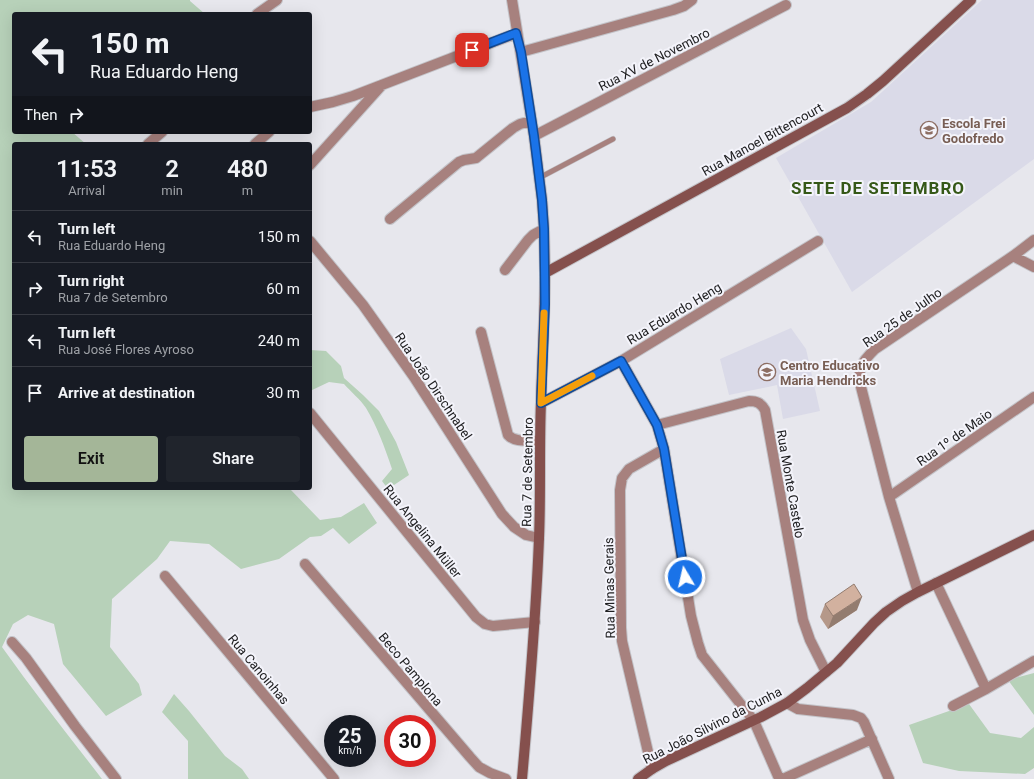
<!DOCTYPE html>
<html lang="en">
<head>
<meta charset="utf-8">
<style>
  :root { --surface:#171b24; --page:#20242c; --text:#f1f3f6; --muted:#9ea1a6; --line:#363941; --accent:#a4b698 }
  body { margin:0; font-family:Roboto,sans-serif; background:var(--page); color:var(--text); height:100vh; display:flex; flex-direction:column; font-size:15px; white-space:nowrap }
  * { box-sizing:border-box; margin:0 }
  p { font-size:13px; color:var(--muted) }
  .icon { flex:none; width:22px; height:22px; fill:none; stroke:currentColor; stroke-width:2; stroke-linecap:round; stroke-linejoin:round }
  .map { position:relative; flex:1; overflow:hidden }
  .side { position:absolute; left:12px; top:142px; width:300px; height:348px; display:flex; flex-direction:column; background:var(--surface); border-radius:4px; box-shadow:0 4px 16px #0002 }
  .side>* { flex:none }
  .banner { position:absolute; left:12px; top:12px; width:300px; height:122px; border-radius:4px; box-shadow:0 4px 16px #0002; background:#171b24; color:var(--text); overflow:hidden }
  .speed { position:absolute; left:324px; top:715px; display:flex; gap:8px; font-size:20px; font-weight:700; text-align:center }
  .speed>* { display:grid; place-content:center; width:52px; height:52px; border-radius:50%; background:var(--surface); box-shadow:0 4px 16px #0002; line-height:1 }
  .speed small { font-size:10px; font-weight:400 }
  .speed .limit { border:6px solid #d22; background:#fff; color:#111 }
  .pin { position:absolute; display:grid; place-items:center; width:34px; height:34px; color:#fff; margin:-17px; border-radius:8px; box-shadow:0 2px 6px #0006 }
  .me { position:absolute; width:44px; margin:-22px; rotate:351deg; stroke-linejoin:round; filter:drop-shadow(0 0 3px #0008) }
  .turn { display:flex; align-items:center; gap:14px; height:84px; padding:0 12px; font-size:18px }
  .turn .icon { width:52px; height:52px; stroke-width:2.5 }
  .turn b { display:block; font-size:28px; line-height:34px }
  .then { display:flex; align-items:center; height:38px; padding:0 12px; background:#0003; gap:8px; font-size:15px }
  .eta { display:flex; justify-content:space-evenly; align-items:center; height:68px; text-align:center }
  .eta b { font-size:24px; font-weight:600; line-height:28px }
  .cta { display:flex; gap:8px; margin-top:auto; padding:8px 12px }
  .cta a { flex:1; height:46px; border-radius:4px; background:var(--accent); color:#111; font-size:16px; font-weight:600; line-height:46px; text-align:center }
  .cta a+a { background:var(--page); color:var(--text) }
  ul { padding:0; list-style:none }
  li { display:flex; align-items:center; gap:12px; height:52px; padding:0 12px; border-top:1px solid var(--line) }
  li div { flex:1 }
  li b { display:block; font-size:15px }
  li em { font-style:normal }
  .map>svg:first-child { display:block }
</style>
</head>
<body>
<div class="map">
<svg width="1034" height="779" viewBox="0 0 1034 779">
  <rect width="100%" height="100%" fill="#e7e7ed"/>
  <!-- built -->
  <path fill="#dadae8" d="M982 0H1034V159L852 292 776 158 871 102Z
    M791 328 806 349 820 411 783 419 777 385 729 395 720 359Z"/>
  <!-- green -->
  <path fill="#b7d1b9" d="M0 0H190V1L205 14H14V132H72L86 144H14V488H289L320 520 341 517 364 503 377 523 349 544 333 528 321 536 310 537 279 559 241 569 209 544 170 541 157 559 112 599 110 647 139 684 142 695 106 716 63 664 54 624 28 615 13 624 2 647C34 692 68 735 102 779H0Z
    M310 350 326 351 341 366 344 378 363 395 379 411 396 442 409 475 388 489 382 481 392 469C385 448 377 426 366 408 360 399 351 392 344 384L329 382 310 391Z
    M1034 673V715L1008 680Z
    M174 694 189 711 225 756 242 769 249 779H188V741L162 712Z
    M969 704 990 733 1021 738 1034 727V768L1025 774 959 771 923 763 909 725Z"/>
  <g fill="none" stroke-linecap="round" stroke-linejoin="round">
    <defs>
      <path id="lane" d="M539 178 613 139"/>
      <path id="street" d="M512 0 534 136 542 200 544 229 545 273
        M257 14 277 0
        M521 52 673 10 684 6 692 0
        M310 107 333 102 353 96 517 33
        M534 136 786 5
        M148 144 162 132
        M255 144 269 132
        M310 165 382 85
        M390 219 459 162 464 160 476 158 513 128 520 124 531 121
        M310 241 363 305 414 377 502 514 514 527 526 535 539 538
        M1013 256 1034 267
        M505 270 528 240 533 235 544 229
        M481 332 508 435C515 443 530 440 540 441
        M621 361 657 425 664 449 691 616 698 643 702 655 754 721 778 776 781 779 785 778 872 739
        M541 403 621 361 818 241
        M310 413 476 617 485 624 493 626 535 622
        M657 425 749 401C757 401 761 403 765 410L803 620 810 640 826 672
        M889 497 1034 397
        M305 564 470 757 479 767 490 773 506 779
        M165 576 334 779
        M936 583 986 689 1034 661
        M918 592 889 497 861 387C857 368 861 363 875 349L1013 256 1034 240
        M12 642 26 658 75 726 116 779
        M787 703 798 709 853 715 861 718 864 722 889 779
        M953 706 986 689
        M652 769 622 641 621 628 620 490 622 478 629 469 664 449"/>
      <path id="secondary" d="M522 779C529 699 536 619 539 538 541 493 539 448 541 402 542 359 545 316 545 273L847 108 867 94 883 81 971 0
        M638 779 652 769 666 761 761 717 787 703 807 688 837 663 874 623 886 612 902 601 918 592 1034 535"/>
    </defs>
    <!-- lane casing -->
    <use href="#lane" stroke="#c3c3c8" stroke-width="6"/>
    <!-- street casing -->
    <use href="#street" stroke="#c3c3c8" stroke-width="12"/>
    <!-- secondary casing -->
    <use href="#secondary" stroke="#c3c3c8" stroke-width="12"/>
    <!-- lane -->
    <use href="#lane" stroke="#a7817e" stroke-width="5"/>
    <!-- street -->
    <use href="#street" stroke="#a7817e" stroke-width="10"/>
    <!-- secondary -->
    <use href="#secondary" stroke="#85504d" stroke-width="10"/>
  </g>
  <!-- wall -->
  <path fill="#b59889" d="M825 604 857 610 828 629 820 617Z"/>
  <!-- shaded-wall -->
  <path fill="#937c6f" d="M862 597 857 610 828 629 833 616Z"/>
  <!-- building -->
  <path fill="#d2b19f" stroke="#937c6f" d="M854 584 862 597 833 616 825 604Z"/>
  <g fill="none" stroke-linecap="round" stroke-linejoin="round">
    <defs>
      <path id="route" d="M472 50 516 33 521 52 534 136 542 200 544 229 545 304 541 403 621 361 657 425 664 449 685 577"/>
    </defs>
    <!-- route casing -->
    <use href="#route" stroke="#114b97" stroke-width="10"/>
    <!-- route -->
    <use href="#route" stroke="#1a73e8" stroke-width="7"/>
    <!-- slow -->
    <path stroke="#f59e0b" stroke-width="7" d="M544 313 541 403 592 376"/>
  </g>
  <!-- icons -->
  <defs>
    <symbol id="school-ring" viewBox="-11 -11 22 22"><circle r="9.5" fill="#f4f4fb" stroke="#8d6e63" stroke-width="1.5"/><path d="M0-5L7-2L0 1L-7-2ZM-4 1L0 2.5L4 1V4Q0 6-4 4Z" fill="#8d6e63"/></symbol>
  </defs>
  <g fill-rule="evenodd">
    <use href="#school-ring" x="919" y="120" width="20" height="20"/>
    <use href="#school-ring" x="757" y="362" width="20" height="20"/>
  </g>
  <g text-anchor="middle" stroke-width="4" stroke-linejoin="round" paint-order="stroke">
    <!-- street labels -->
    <g font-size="13" fill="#202022" stroke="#f4f4fb">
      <text transform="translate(654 59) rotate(-27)" y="5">Rua XV de Novembro</text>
      <text transform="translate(762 139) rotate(-29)" y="5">Rua Manoel Bittencourt</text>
      <text transform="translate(674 313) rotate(-31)" y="5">Rua Eduardo Heng</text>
      <text transform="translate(902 317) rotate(-35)" y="5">Rua 25 de Julho</text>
      <text transform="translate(434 386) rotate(56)" y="5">Rua João Dirschnabel</text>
      <text transform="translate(954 437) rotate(-35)" y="5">Rua 1º de Maio</text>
      <text transform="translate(527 472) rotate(-89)" y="5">Rua 7 de Setembro</text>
      <text transform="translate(791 484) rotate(80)" y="5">Rua Monte Castelo</text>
      <text transform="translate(423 531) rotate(51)" y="5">Rua Angelina Müller</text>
      <text transform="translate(609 588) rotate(-91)" y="5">Rua Minas Gerais</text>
      <text transform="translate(259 669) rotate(50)" y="5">Rua Canoinhas</text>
      <text transform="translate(411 669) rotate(50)" y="5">Beco Pamplona</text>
      <text transform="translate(712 725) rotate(-27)" y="5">Rua João Silvino da Cunha</text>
    </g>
    <!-- education labels -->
    <g font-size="13" font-weight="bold" fill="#785e54" stroke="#f4f4fb" text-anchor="start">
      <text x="942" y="128">Escola Frei<tspan x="942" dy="15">Godofredo</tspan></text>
      <text x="780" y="370">Centro Educativo<tspan x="780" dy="15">Maria Hendricks</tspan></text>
    </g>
    <!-- district labels -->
    <g font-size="17" font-weight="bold" letter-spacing="1" fill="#355817" stroke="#f4f4fb">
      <text x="878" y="194">SETE DE SETEMBRO</text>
    </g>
  </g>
</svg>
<div class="speed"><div>25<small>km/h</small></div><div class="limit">30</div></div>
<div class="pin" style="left:472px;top:50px;background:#d93025"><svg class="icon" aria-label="arrive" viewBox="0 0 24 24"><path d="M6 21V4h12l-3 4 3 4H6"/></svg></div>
<svg class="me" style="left:685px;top:577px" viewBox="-20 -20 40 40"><circle r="17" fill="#1a73e8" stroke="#fff" stroke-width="3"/><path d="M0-11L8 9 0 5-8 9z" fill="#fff"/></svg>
<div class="banner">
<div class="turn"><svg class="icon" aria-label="left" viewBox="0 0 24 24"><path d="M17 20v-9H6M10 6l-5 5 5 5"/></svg><div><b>150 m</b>Rua Eduardo Heng</div></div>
<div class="then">Then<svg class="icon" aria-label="right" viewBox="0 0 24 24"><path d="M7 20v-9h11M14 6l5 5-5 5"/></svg></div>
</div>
<section class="side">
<div class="eta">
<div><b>11:53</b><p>Arrival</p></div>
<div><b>2</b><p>min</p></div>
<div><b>480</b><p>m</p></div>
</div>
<ul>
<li><svg class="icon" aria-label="left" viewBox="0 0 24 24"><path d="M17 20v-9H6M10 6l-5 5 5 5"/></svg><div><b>Turn left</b><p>Rua Eduardo Heng</p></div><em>150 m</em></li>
<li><svg class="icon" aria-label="right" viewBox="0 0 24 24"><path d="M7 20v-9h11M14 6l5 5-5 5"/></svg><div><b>Turn right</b><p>Rua 7 de Setembro</p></div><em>60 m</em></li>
<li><svg class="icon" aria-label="left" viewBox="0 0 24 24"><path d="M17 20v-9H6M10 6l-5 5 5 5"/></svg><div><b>Turn left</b><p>Rua José Flores Ayroso</p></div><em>240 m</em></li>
<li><svg class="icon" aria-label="arrive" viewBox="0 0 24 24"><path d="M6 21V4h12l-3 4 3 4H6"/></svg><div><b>Arrive at destination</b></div><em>30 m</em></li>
</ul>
<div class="cta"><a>Exit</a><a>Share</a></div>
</section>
</div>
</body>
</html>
